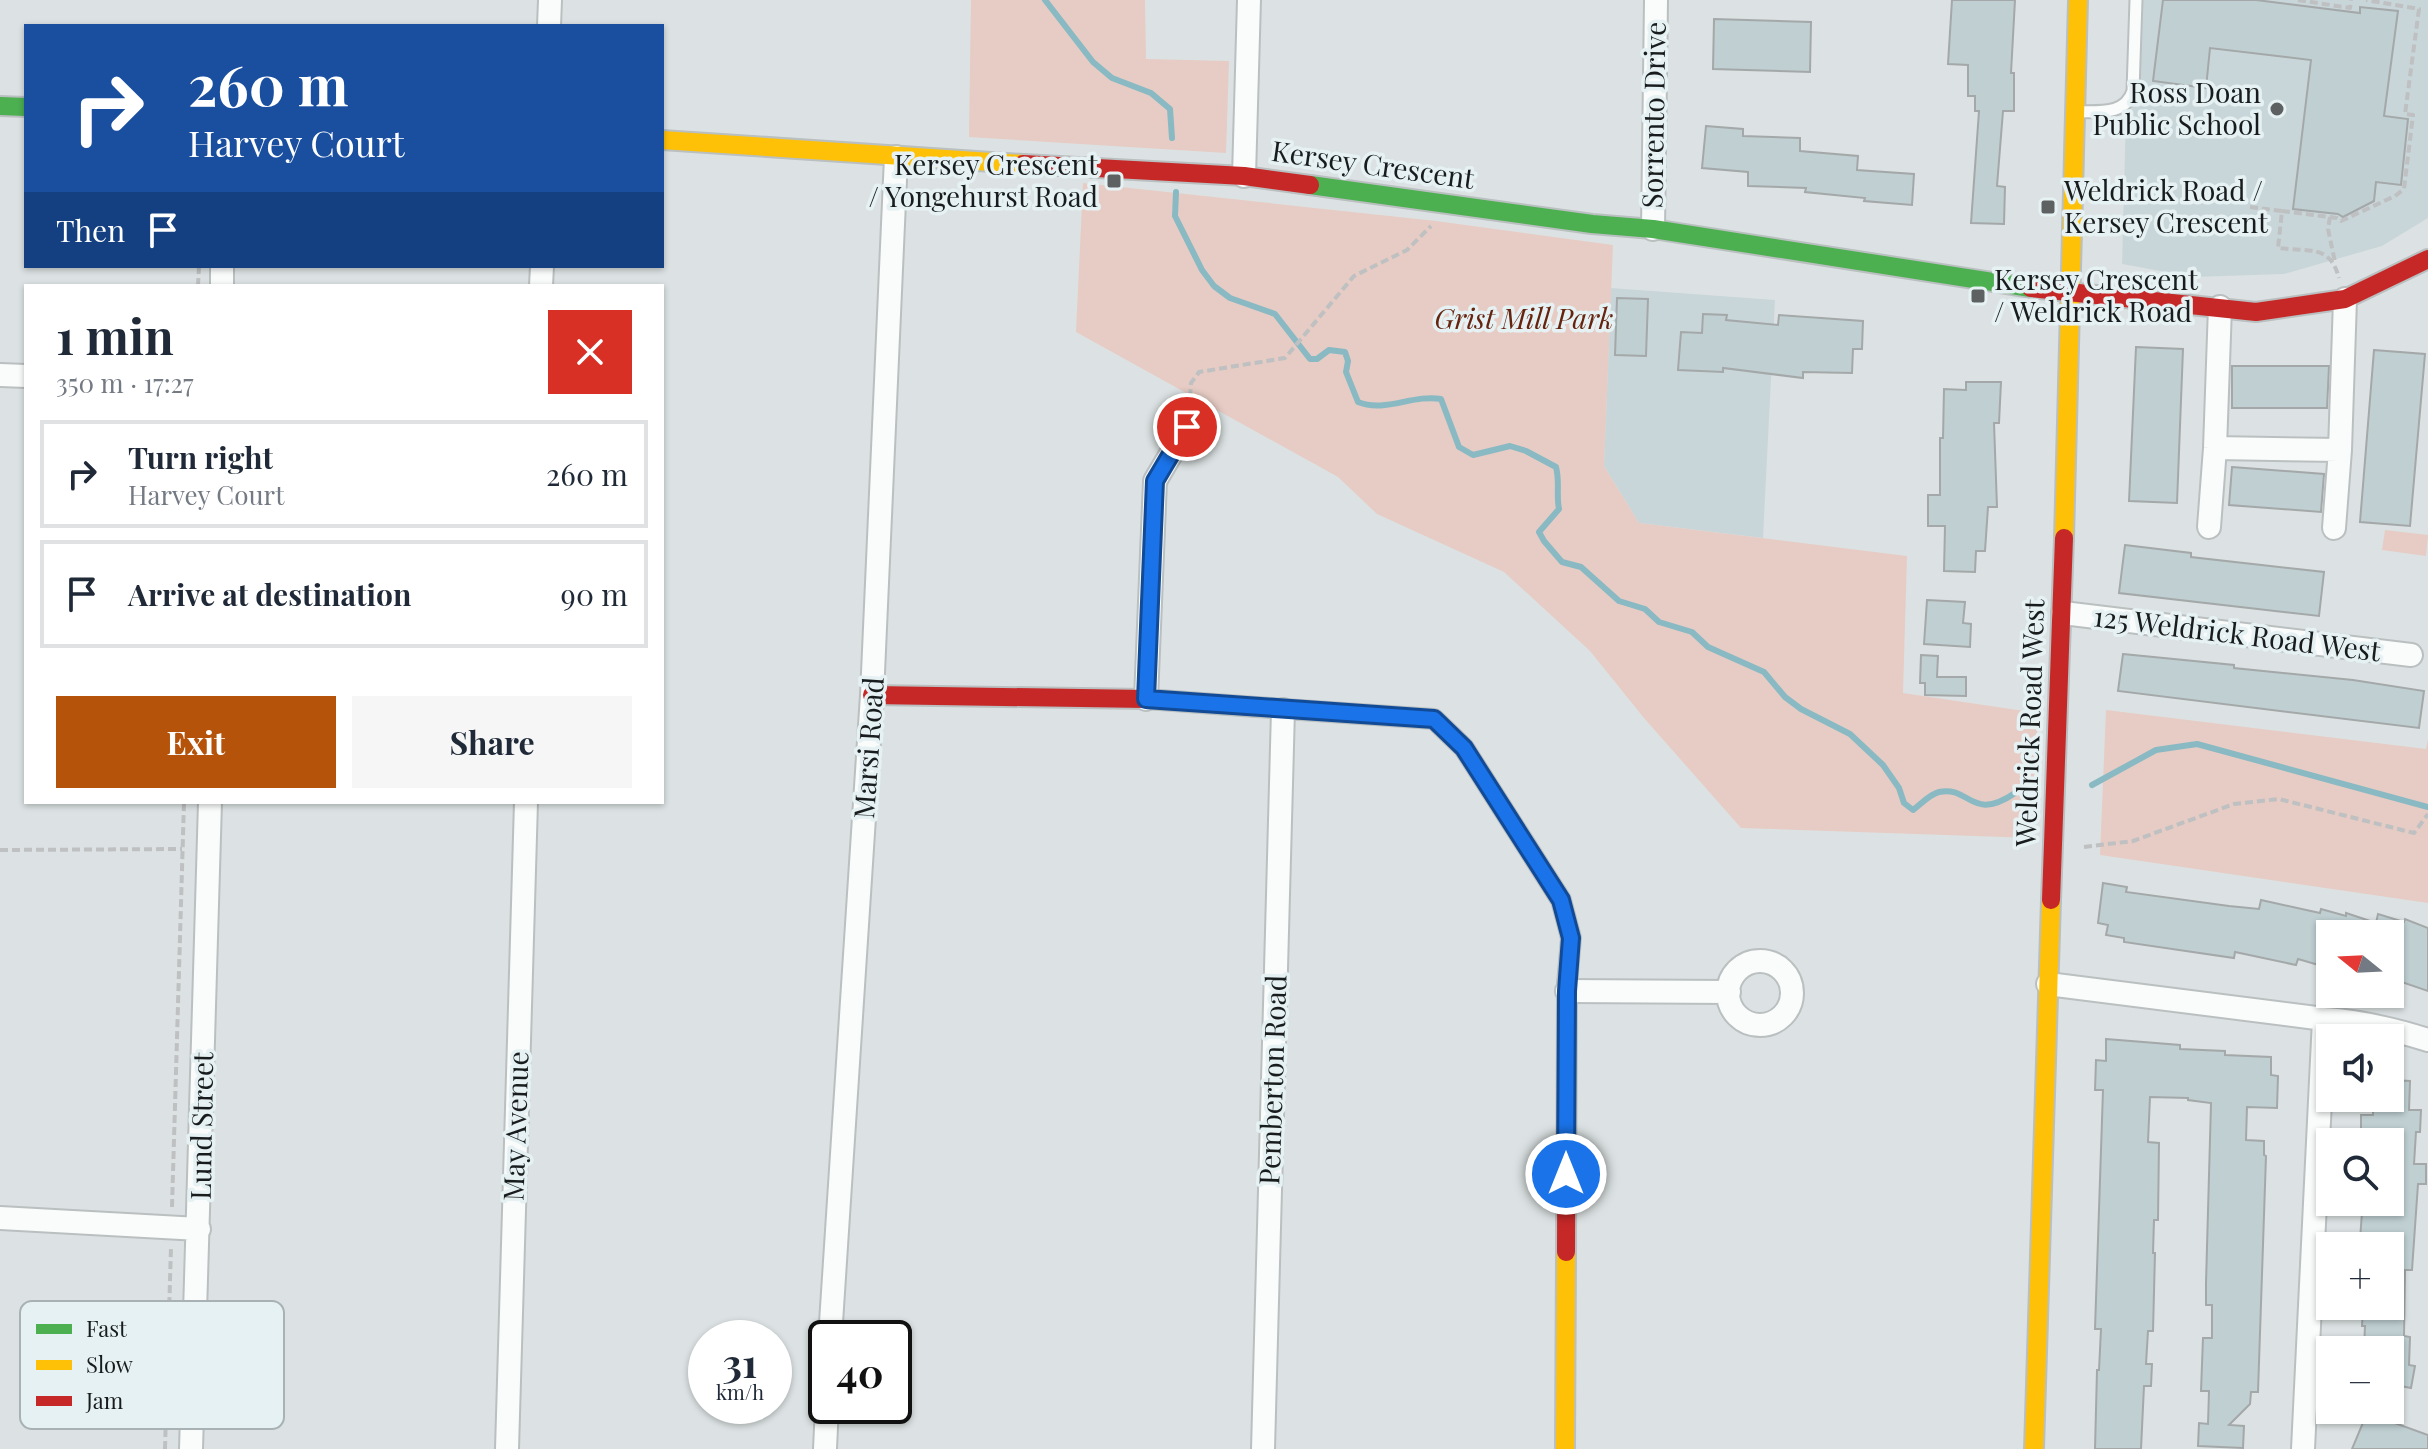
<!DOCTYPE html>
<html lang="en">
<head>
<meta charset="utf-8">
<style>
  :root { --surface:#fff; --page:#f6f6f7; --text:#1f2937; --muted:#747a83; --line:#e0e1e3; --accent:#b45309 }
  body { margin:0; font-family:"Playfair Display",serif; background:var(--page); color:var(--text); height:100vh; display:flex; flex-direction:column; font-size:30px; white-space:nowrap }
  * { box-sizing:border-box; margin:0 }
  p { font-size:26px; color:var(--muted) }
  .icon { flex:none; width:44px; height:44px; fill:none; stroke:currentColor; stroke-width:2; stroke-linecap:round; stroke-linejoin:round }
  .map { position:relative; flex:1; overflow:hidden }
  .side { position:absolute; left:24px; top:284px; width:640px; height:520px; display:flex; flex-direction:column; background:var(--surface); border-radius:0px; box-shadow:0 2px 6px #0004 }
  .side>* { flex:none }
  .hud { position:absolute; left:24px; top:24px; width:640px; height:244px; border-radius:0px; box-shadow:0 2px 6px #0004; background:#1a4fa0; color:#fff; overflow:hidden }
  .needle { width:52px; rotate:288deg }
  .buttons { position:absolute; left:2316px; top:920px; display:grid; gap:16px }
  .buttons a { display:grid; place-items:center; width:88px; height:88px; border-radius:0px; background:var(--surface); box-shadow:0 2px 6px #0004; font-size:40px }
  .speed { position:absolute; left:688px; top:1320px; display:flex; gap:16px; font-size:40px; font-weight:700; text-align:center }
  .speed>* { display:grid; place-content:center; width:104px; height:104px; border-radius:50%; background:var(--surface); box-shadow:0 2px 6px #0004; line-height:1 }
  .speed small { font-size:20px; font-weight:400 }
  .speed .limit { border:4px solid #111; border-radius:12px; background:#fff; color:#111 }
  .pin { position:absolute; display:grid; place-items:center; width:68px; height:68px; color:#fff; margin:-34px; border:4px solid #fff; border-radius:50%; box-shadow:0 2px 8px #0007 }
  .me { position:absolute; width:88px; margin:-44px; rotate:0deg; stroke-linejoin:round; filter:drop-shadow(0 0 6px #0008) }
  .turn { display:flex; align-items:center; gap:28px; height:168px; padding:0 32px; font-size:36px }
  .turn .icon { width:104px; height:104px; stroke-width:2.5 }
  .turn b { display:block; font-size:56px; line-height:68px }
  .then { display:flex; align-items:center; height:76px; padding:0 32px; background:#0003; gap:16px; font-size:30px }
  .round { display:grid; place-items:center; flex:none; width:84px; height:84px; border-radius:0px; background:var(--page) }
  .overview { display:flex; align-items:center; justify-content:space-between; height:136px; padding:0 32px }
  h1 { font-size:48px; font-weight:700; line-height:60px }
  .button { display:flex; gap:16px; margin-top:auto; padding:16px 32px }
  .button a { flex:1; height:92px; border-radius:0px; background:var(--accent); color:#fff; font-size:32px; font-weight:700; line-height:92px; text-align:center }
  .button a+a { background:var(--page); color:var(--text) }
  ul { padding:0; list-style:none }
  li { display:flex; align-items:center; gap:24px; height:108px; margin:0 16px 12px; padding:0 16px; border:4px solid var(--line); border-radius:0px }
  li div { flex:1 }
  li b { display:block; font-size:30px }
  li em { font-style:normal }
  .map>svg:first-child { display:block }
</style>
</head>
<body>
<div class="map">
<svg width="2428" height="1449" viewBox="0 0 2428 1449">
  <rect width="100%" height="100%" fill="#dce2e3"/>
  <!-- built -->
  <path fill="#c9d6d9" d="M2129 0H2428V218L2382 246 2284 274 2193 277 2122 264Z
    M1611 288 1775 300 1763 538 1639 523 1604 466Z"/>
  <!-- green -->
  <path fill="#e6ccc4" d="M971 0H1145L1146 59 1229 61 1226 153 969 137Z
    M1083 183 1436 221 1613 245 1604 466 1639 523 1907 556 1903 693 2038 713 2032 838 1741 828 1644 718 1590 651 1504 572 1377 514 1338 477 1076 332Z
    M2385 530 2428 535 2426 556 2382 550Z
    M2106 710 2426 749 2428 739V903L2100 855Z"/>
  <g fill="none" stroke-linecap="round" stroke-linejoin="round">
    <!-- stream -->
    <path stroke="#89b9c3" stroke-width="6" d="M1045 0 1093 62 1112 78 1151 93 1170 109 1172 138
      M1176 192 1175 216 1202 270 1214 286 1230 298 1275 314 1310 359H1317L1329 350 1345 352 1348 361 1346 372 1358 402C1385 413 1413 394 1441 399L1459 447 1473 455 1510 446 1526 451 1556 467C1560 482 1556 494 1559 509L1539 532 1544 541 1562 562 1581 567 1619 601 1645 609 1659 622 1692 632 1708 647 1764 672 1785 697 1801 709 1850 734 1883 765 1899 788 1904 803 1913 810C1921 804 1930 794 1939 792 1970 785 1971 823 2015 793
      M2092 785 2156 750 2197 744 2428 807"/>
  </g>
  <!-- building -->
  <path fill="#bfcfd2" stroke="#a4a8a9" stroke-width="2" d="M1952 0H2015L2011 73H2014V111H2003L1997 186 2005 187 2004 224 1971 223 1979 111H1975V96H1968V65L1948 64Z
    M2163 0H2256L2360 13V7L2398 11 2384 116 2408 119 2401 185 2376 182 2374 201 2343 217 2338 214 2293 209 2311 60 2210 48 2206 88 2153 81Z
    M1714 19 1811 22 1810 72 1713 69Z
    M1706 126 1743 129V136L1800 138V151L1858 156 1857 170 1914 174 1912 205 1864 201 1865 198 1805 192 1806 188 1748 186V172L1702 168Z
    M1617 298 1648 299 1646 356 1615 355Z
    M1703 314 1727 315 1726 320 1778 325 1779 315 1863 321 1862 349H1853L1852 373 1803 372V378L1723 368V372L1678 370 1681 332 1702 333Z
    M2136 347 2183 349 2177 503 2129 501Z
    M2374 350 2425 354 2410 526 2360 522Z
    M2232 366H2329L2327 408H2232Z
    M1966 382H2001L1999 423H1994L1997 507H1988L1985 551H1976L1975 572 1944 571 1945 526H1928V495H1940V438H1943L1944 389 1966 390Z
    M2232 467 2324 474 2321 512 2229 505Z
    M2125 545 2191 553V557L2324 572 2319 616 2119 593Z
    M1927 600 1965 602 1963 623 1971 624 1970 647 1924 644Z
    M2123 654 2234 665V668L2353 680 2424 691 2419 728 2118 691Z
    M1921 655 1938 656 1937 677H1966V696L1925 695V683H1920Z
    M2103 883 2127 887 2126 892 2229 906 2259 909 2261 900 2320 913 2321 909 2346 916V913L2376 923 2378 914 2404 922 2405 919 2428 928V991L2390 978V934H2330V959L2324 957 2322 966 2298 959 2296 965 2235 952 2234 958 2124 942V938L2106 935 2108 925 2098 923Z
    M2106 1039 2180 1045V1049L2225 1051V1055L2271 1057V1075L2278 1076 2277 1108 2247 1107 2246 1140 2264 1141V1155L2266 1156 2258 1392H2251L2250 1404 2229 1425 2244 1426 2243 1448 2198 1446 2199 1423 2208 1424 2209 1391H2201L2203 1338H2212V1305H2206V1283L2211 1103 2188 1100V1098L2150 1097 2148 1142 2159 1143 2158 1220H2154L2153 1253H2155L2153 1331H2148L2146 1364H2152L2151 1386H2144L2141 1449H2095L2097 1370H2099L2101 1329H2095L2103 1090H2095L2096 1060 2106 1061Z
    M2390 1080 2410 1081 2409 1110H2421L2420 1132H2416L2414 1164H2426V1184H2418L2412 1270H2405L2404 1336 2410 1337 2409 1365 2415 1366 2411 1388 2390 1384V1350L2364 1349 2365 1326H2362L2363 1306H2390V1246H2377V1240H2360L2362 1212 2378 1213V1202H2390V1142H2362L2363 1130H2361V1115H2373V1098H2390Z
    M2367 1413 2428 1435V1449H2352Z"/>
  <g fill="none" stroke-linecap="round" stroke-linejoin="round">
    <defs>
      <path id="lane" d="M2075 112C2098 111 2125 116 2133 91L2136 0"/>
      <path id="street" d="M549 26 550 0
        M1244 176 1249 0
        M1653 229 1656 0
        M222 286V266
        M541 286 542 266
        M0 375 26 376
        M2215 448 2340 450
        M2209 527 2215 448 2220 307
        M2334 528 2340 450 2345 299
        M2063 613 2411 655
        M1146 699 1155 481 1187 427
        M1728 993a32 32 0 1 1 64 0a32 32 0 1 1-64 0Z
        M2048 984 2324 1019C2361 1021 2393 1029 2428 1040
        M1567 991 1729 992
        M0 1218 199 1229
        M830 1338 872 695 896 157
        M191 1449 210 802
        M507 1449 526 802
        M825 1449 827 1406
        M1263 1449 1283 710
        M2303 1449 2324 1019"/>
      <path id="fast" d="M0 106 26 107
        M1310 185 1592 224 1653 229 2031 288"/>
      <path id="slow" d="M662 140 1023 164
        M2064 538 2078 0
        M1256 707 1434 719 1464 748 1561 900 1571 938 1567 984
        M1565 1449 1566 1252
        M2034 1449 2051 900"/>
      <path id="jam" d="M1023 164 1244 176 1310 185
        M2031 288 2256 312 2345 299 2428 259
        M872 695 1146 699 1256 707
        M2051 900 2064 538
        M1566 1252 1567 984"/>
    </defs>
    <!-- lane casing -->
    <use href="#lane" stroke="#babfc0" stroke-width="15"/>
    <!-- street casing -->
    <use href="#street" stroke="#babfc0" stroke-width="26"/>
    <!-- fast casing -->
    <use href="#fast" stroke="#babfc0" stroke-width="22"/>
    <!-- slow casing -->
    <use href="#slow" stroke="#babfc0" stroke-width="22"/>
    <!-- jam casing -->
    <use href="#jam" stroke="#babfc0" stroke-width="22"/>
    <!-- path -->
    <path stroke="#bec0c1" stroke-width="4" stroke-dasharray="8 4" stroke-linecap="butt" d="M2298 0 2350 8 2351 0
      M2250 207 2282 211 2278 248C2309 252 2330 244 2339 278
      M2282 211 2337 218 2341 221 2395 196 2404 189 2413 115 2405 114 2419 9 2366 0
      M2330 217 2328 229 2335 262
      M198 286 199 266
      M1189 409 1191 383 1199 372 1285 358 1354 276 1407 250 1431 226
      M2084 847 2133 841 2234 804 2279 799 2414 833 2428 814
      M0 850 182 849
      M172 1207 184 802
      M165 1449 171 1247"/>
    <!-- lane -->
    <use href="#lane" stroke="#fafbfb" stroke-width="11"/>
    <!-- street -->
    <use href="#street" stroke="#fafbfb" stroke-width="22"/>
    <!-- fast -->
    <use href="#fast" stroke="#4caf50" stroke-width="18"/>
    <!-- slow -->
    <use href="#slow" stroke="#ffc107" stroke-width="18"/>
    <!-- jam -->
    <use href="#jam" stroke="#c62828" stroke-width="18"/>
  </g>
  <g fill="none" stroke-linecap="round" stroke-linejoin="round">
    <defs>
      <path id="route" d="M1187 427 1155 481 1146 699 1434 719 1464 748 1561 900 1571 938 1567 991 1566 1174"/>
    </defs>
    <!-- route casing -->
    <use href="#route" stroke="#114b97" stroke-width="20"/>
    <!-- route -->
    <use href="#route" stroke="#1a73e8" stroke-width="14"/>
  </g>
  <!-- markers -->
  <g fill="#5d6162" stroke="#e6f1f3" stroke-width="3">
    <circle cx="2277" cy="109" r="8"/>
    <rect x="1106" y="173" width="16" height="16" rx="4"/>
    <rect x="2040" y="199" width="16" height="16" rx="4"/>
    <rect x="1970" y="288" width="16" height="16" rx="4"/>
  </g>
  <g text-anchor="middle" stroke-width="7" stroke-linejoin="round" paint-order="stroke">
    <!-- poi labels -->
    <g font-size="28" fill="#181c1d" stroke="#e6f1f3" text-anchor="end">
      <text x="2261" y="103">Ross Doan<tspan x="2261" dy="32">Public School</tspan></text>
      <text x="1098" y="175">Kersey Crescent<tspan x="1098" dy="32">/ Yongehurst Road</tspan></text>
      <text x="2064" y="201" text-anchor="start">Weldrick Road /<tspan x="2064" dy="32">Kersey Crescent</tspan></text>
      <text x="1994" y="290" text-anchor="start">Kersey Crescent<tspan x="1994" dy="32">/ Weldrick Road</tspan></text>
    </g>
    <!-- street labels -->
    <g font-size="28" fill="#181c1d" stroke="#e6f1f3">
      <text transform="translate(1654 115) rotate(-89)" y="10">Sorrento Drive</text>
      <text transform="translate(1373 165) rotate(8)" y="10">Kersey Crescent</text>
      <text transform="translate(2237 634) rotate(7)" y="10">125 Weldrick Road West</text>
      <text transform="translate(2030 723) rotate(-88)" y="10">Weldrick Road West</text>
      <text transform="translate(869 748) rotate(-86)" y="10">Marsi Road</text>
      <text transform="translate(1273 1080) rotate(-88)" y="10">Pemberton Road</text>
      <text transform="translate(202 1126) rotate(-89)" y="10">Lund Street</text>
      <text transform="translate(516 1126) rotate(-88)" y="10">May Avenue</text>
    </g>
    <!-- park labels -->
    <g font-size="28" font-style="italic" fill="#66240f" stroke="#e6f1f3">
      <text x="1524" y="329">Grist Mill Park</text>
    </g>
  </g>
  <!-- legend -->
  <rect x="20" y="1301" width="264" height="128" rx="12" fill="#e6f1f3" stroke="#a8b1b3" stroke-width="2"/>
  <rect x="36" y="1324" width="36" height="10" fill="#4caf50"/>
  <rect x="36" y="1360" width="36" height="10" fill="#ffc107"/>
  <rect x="36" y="1396" width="36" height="10" fill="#c62828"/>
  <g font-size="22" fill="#181c1d">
    <text x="86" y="1337">Fast</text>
    <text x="86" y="1373">Slow</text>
    <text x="86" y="1409">Jam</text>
  </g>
</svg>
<div class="buttons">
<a><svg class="needle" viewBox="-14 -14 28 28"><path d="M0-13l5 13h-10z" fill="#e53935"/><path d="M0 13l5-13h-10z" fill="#747a83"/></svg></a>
<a><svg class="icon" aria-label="sound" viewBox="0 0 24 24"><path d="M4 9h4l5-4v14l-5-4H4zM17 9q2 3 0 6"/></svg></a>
<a><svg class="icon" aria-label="search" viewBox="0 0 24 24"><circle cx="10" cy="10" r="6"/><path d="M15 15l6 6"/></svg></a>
<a>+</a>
<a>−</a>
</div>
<div class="speed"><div>31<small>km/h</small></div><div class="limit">40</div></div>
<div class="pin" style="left:1187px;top:427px;background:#d93025"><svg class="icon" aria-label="arrive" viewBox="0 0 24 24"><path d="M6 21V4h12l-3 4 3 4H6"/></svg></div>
<svg class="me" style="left:1566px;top:1174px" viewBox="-20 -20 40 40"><circle r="17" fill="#1a73e8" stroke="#fff" stroke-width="3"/><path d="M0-11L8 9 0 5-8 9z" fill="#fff"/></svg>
<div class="hud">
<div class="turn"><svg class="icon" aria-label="right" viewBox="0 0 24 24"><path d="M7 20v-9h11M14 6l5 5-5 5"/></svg><div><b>260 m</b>Harvey Court</div></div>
<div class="then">Then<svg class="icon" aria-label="arrive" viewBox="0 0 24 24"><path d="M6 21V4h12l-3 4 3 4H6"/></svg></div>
</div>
<section class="side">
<div class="overview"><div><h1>1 min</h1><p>350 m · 17:27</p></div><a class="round" style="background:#d93025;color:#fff"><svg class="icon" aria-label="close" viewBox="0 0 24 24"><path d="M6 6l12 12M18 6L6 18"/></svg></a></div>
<ul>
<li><svg class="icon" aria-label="right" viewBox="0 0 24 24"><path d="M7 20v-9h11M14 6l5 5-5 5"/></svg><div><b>Turn right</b><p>Harvey Court</p></div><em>260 m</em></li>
<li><svg class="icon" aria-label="arrive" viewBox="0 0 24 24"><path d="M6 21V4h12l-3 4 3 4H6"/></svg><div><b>Arrive at destination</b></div><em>90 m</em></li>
</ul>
<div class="button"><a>Exit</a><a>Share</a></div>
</section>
</div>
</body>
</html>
